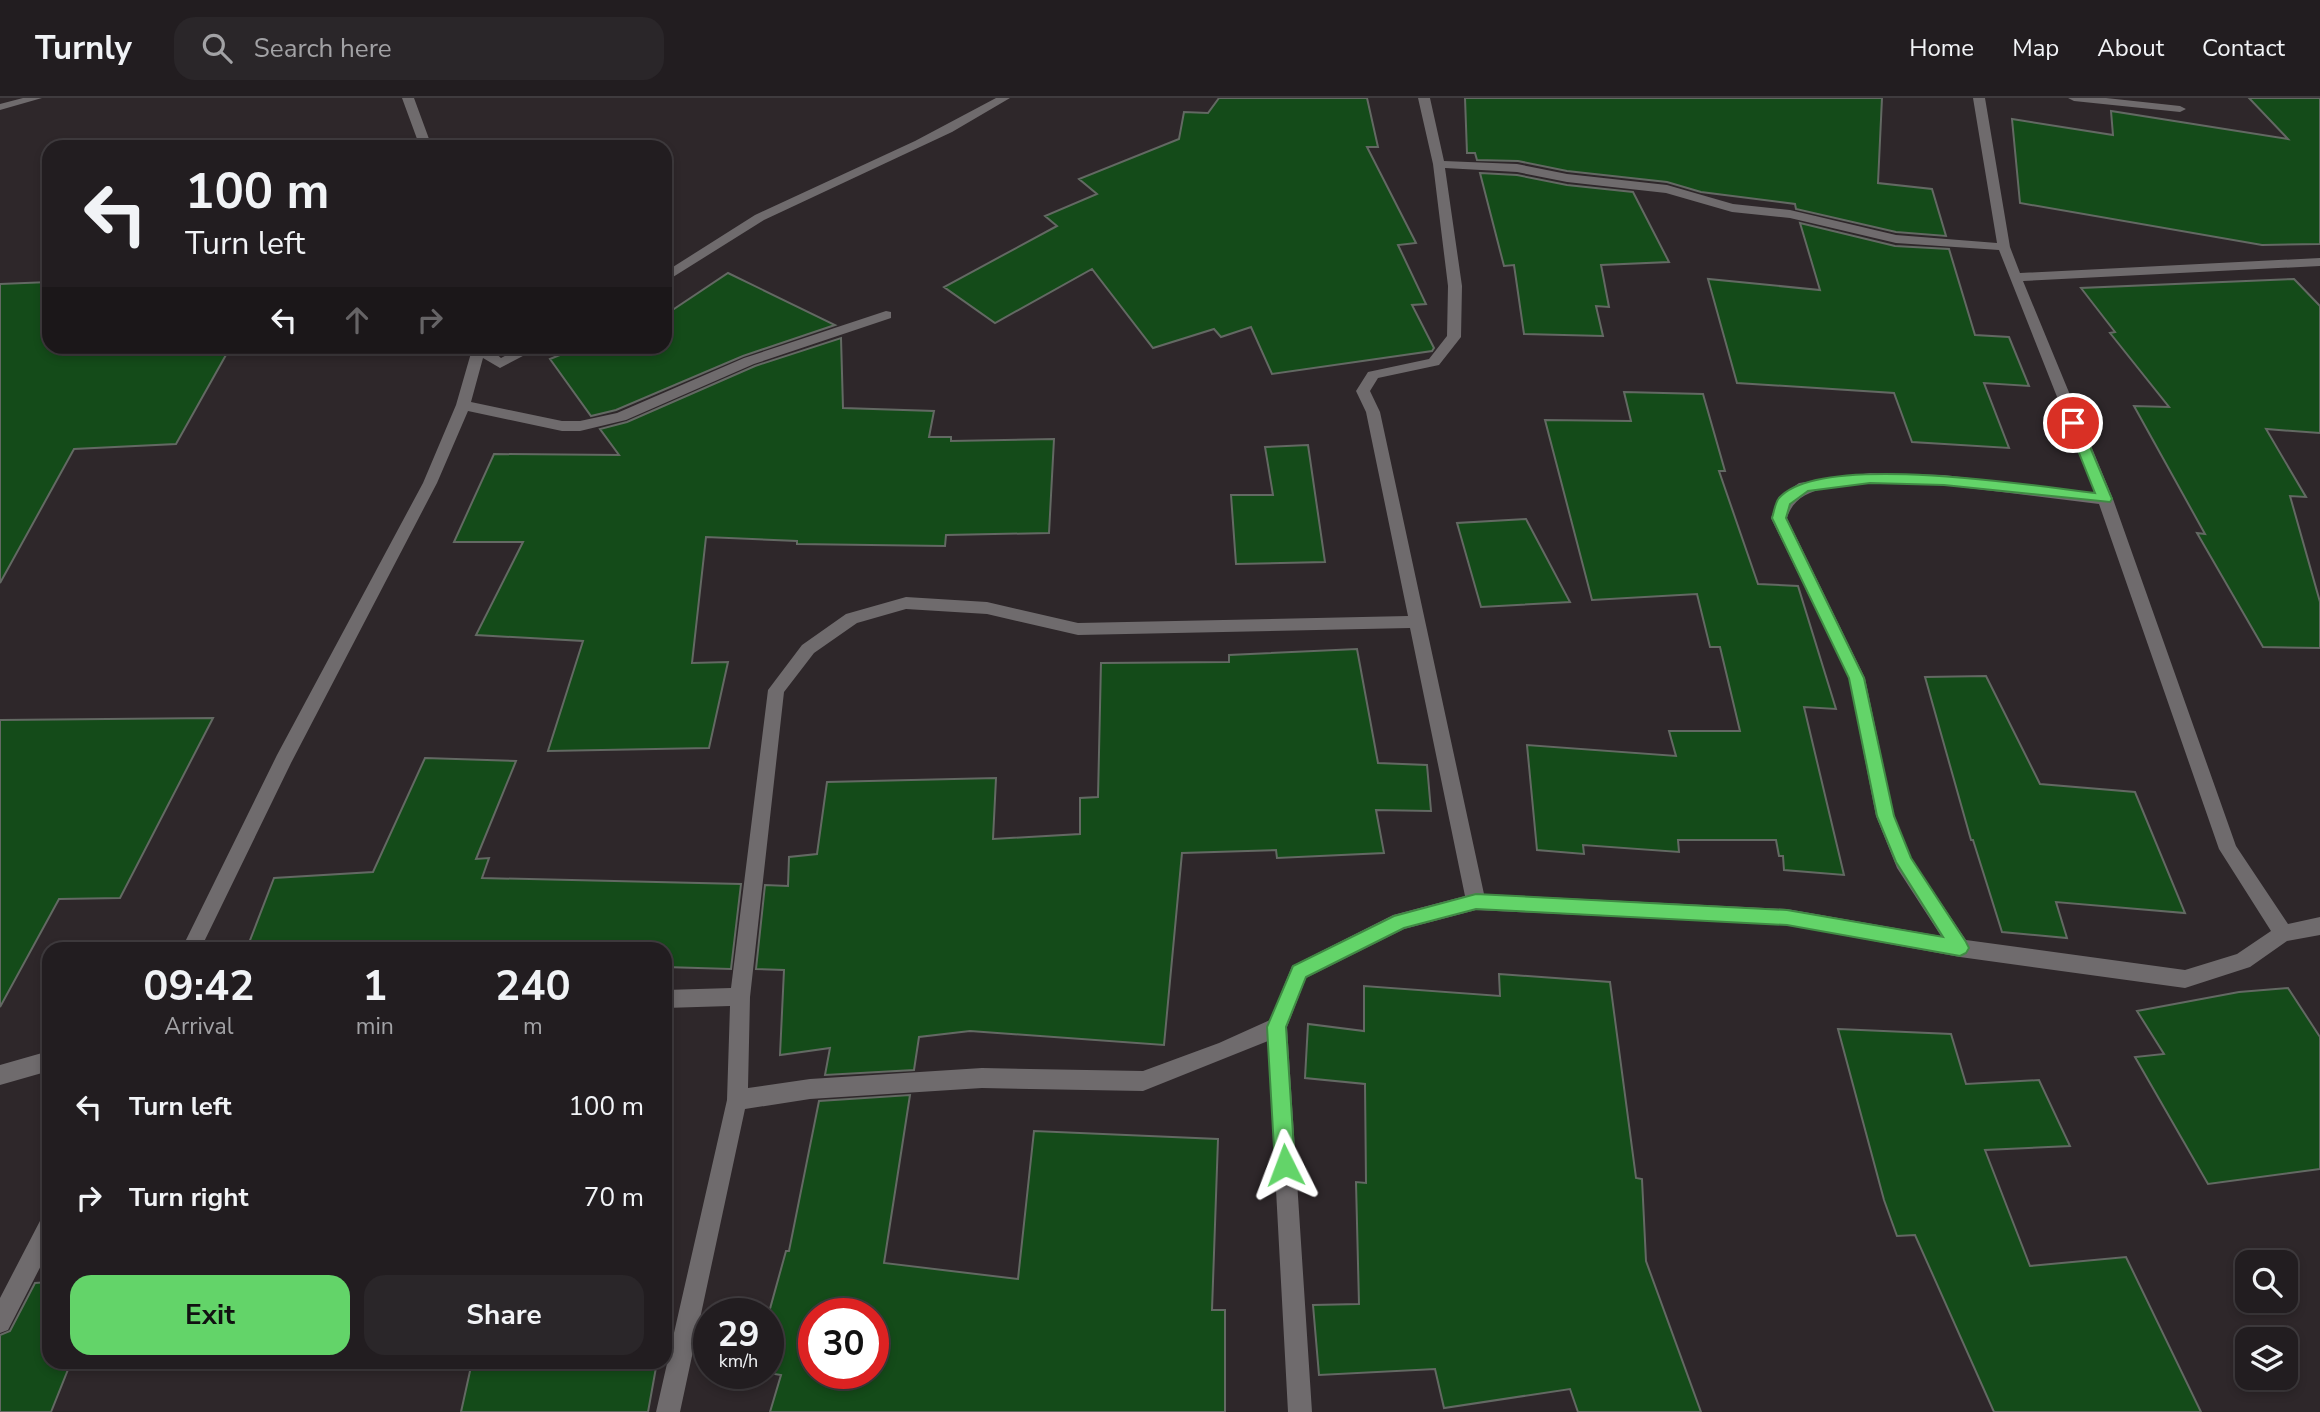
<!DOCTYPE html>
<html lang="en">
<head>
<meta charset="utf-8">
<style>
  :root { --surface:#221d20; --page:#2a2629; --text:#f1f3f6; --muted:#a2a2a5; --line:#3f3b3e; --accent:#63d469 }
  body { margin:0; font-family:"Nunito Sans",sans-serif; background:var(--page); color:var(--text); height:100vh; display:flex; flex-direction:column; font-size:26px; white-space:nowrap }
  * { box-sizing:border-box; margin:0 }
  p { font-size:23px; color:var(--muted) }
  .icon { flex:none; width:38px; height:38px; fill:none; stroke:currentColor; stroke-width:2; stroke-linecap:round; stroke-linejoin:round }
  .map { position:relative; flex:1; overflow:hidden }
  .sheet { position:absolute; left:42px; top:844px; width:630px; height:427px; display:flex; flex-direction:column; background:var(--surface); border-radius:21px; box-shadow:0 4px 10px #0003,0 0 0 2px var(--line) }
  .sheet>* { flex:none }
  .top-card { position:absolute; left:42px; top:42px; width:630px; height:214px; border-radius:21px; box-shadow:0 4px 10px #0003,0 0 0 2px var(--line); background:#221d20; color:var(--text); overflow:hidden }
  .tools { position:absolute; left:2235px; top:1152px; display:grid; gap:14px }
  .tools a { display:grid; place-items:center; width:63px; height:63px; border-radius:14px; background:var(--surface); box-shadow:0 4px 10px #0003,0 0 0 2px var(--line); font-size:35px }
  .speed { position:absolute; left:693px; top:1200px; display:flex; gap:14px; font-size:35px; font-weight:700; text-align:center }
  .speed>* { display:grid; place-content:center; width:91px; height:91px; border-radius:50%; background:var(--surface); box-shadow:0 4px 10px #0003,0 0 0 2px var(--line); line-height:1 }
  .speed small { font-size:18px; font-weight:400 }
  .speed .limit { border:10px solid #d22; background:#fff; color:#111 }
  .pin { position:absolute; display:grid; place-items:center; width:60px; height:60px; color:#fff; margin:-30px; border:4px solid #fff; border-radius:50%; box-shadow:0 2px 7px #0007 }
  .me { position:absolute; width:77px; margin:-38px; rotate:357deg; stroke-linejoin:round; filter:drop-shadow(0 0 5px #0008) }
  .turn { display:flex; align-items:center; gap:24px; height:147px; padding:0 28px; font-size:32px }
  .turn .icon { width:91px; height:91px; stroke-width:2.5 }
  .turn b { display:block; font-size:49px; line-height:60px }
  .lanes { display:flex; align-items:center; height:66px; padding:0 28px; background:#0003; justify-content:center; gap:35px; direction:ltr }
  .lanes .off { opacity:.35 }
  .eta { display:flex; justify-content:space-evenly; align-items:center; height:119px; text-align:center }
  .eta b { font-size:42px; font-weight:700; line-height:49px }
  .primary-button { display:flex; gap:14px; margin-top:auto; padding:14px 28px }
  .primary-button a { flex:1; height:80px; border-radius:21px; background:var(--accent); color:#111; font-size:28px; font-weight:700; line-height:80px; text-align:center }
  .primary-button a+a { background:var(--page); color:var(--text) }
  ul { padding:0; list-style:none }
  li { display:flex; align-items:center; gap:21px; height:91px; padding:0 28px }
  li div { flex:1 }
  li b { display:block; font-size:26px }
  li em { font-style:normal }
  header { display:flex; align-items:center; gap:42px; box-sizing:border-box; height:98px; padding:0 35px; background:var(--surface); border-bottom:2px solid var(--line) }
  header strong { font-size:33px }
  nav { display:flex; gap:38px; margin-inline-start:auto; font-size:24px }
  .search { width:490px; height:63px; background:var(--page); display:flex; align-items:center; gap:18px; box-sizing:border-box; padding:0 24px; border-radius:21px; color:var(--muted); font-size:26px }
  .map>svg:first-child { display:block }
</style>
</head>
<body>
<header>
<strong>Turnly</strong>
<div class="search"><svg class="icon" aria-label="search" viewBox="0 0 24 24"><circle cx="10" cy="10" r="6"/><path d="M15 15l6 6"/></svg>Search here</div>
<nav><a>Home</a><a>Map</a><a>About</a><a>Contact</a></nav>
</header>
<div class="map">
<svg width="2320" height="1314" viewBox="0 0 2320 1314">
  <rect width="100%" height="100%" fill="#2e272a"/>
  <!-- building -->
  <path fill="#144b19" stroke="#636963" stroke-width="2" fill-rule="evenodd" d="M1219 0H1367L1378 49H1367L1416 145 1398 147 1426 206 1412 207 1434 250 1432 253 1272 276 1251 229 1221 239 1214 231 1153 250 1092 171 995 225 944 189 1057 128 1045 118 1097 96 1079 81 1179 41 1184 14 1208 15Z
    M1465 0H1882L1878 85 1932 91 1946 138 1896 134 1796 111 1795 106 1701 94 1667 84 1567 73 1518 63 1477 62 1475 55H1467Z
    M2249 0H2320V146L2262 147 2020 105 2012 21 2113 37 2111 13 2288 41Z
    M1480 75 1517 77 1567 87 1633 94 1669 164 1601 167 1609 209 1596 208 1603 238 1524 236 1514 167 1504 168Z
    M1800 125 1895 148 1949 151 1975 237 2009 239 2029 288 1984 285 2009 350 1912 344 1894 295 1737 285 1708 181 1820 192Z
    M728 175 835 227 743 258 616 312 591 318 550 261 582 248H665V217Z
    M2294 181 2320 208V335L2266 331 2306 399 2290 398 2320 504V550L2263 549 2197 435 2205 436 2134 308 2169 309 2110 235 2115 234 2081 190Z
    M49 184V248H231L176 346 74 351 0 485V186Z
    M841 240 843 310 934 313 929 339H951V343L1054 341 1049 435 946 437 945 448 797 446V443L706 439 692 565 728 564 709 650 548 653 583 543 476 537 523 444H454L494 356 619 357 600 331 627 324 755 268Z
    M1624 294 1703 296 1725 373H1719L1758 486 1798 488 1836 611 1804 609 1844 777 1784 772 1783 758H1779L1776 742H1678L1679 754 1583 747 1584 756 1537 752 1527 647 1676 658 1669 633H1740L1720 549H1710L1697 496 1592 502 1545 322 1631 323Z
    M1308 347 1325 464 1236 466 1231 397H1273L1265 349Z
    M1526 421 1570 504 1481 509 1457 425Z
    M1357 551 1378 665 1427 667 1431 713 1376 712 1384 755 1277 760 1276 752 1182 755 1164 947 970 933 919 939 914 972 825 977 830 950 780 957 784 872 756 871 765 787 788 788 789 759 817 756 827 684 996 680 993 741 1080 736V700L1098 699 1101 565 1229 564V557Z
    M1986 578 2040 686 2135 694 2185 815 2056 804 2067 840 2002 834 1973 742H1971L1925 579Z
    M213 620 120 800 59 801 0 909V622Z
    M425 660 516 663 476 761 489 760 482 780 741 786 731 871 665 869V850H247L274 780 373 774Z
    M1499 876 1610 884 1636 1080 1642 1081 1646 1163 1701 1314H1578L1570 1291 1444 1310 1435 1271 1319 1277 1313 1207 1359 1206 1356 1084 1366 1085 1365 986 1305 980 1308 926 1364 933V888L1500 898Z
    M2288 890 2320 939V1071L2208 1086 2135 959 2164 956 2137 913 2239 894Z
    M1838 931 1951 936 1966 986 2039 982 2070 1048 1985 1052 2030 1168 2126 1159 2201 1314H1994L1915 1137 1897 1138 1884 1102Z
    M910 997 884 1165 1018 1181 1034 1033 1218 1041 1212 1212H1225V1314H770L781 1277 768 1275V1218L786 1153H789L819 1003ZM814 1216H873V1276H814Z
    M49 1184V1264H71L51 1314H0V1237L10 1233 35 1185Z
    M472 1264H657L648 1314H461Z"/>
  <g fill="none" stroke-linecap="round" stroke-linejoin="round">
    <!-- street -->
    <path fill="#6f6b6d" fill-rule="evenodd" d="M23 0H42L0 12V6Z
      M402 0H414L432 49H420Z
      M996 0H1010L952 34 764 122 665 184V174L755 117 915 43Z
      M1418 0H1430L1444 63 1517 66 1567 76 1667 87 1733 106 1790 112 1896 137 1997 145 1973 0H1985L2010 149 2020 175 2320 160V168L2023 183 2113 401 2236 748 2288 826 2320 819V837L2287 843 2250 869 2185 890 1960 859 1787 827 1476 812 1404 831 1306 880 1287 929 1312 1314H1288L1268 943 1143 993 982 990 810 1001 745 1011 680 1314H656L727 1002 730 908 665 910V892L731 890 768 592 802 547 846 516 906 499 987 504 1078 525 1408 518 1366 314 1356 293 1368 274 1429 261 1447 238 1448 188 1433 66ZM1445 70 1517 74 1567 84 1666 95 1732 114 1790 120 1896 145 1999 152 2095 395 1944 377 1870 375 1799 385 1779 399 1771 420 1849 580 1876 718 1897 770 1941 838 1787 811 1484 796 1380 314 1370 293 1378 280 1439 267 1461 239 1462 188ZM1870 385 1944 387 2099 406 2219 751 2271 833 2237 856 2185 872 1966 842 1911 760 1894 718 1865 580 1787 420C1797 386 1840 389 1870 385ZM906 511 987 516 1078 537 1410 530 1465 798 1393 817 1292 868 1270 922 1219 945 1143 973 982 970 810 981 748 990 750 899 784 594 814 555 857 525Z
      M2068 0H2106L2180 8 2186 11 2180 14 2074 3Z
      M886 213 891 214V220L754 266 626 322 580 333H562L468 313 437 385 291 665 201 850H182L277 657 423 385 456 307 473 248H487L501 260 524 248H542L500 270 483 260 471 304 562 323H580L617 315 744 260Z
      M49 953V973L0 987V967Z
      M49 1118V1152L8 1232 0 1235V1200L41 1121Z"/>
  </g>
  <!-- route -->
  <path fill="#63d469" stroke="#408a44" stroke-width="2" d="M2073 321 2080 325 2112 401 2110 404 1944 387 1870 385 1808 393 1790 406 1786 420 1864 580 1894 718 1911 760 1966 844 1969 850 1966 855 1960 858 1787 827 1476 811 1404 830 1306 879 1286 929 1295 1067 1292 1074 1285 1076 1278 1074 1275 1067 1267 929 1293 868 1394 818 1476 796 1787 812 1943 839 1896 764 1877 718 1849 580 1772 420C1774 414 1775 405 1779 400 1820 353 2034 388 2095 395L2067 325Z"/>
</svg>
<div class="tools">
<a><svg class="icon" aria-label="search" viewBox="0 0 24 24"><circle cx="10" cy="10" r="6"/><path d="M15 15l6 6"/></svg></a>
<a><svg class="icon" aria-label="layers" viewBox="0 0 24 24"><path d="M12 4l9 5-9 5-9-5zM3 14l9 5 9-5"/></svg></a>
</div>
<div class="speed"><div>29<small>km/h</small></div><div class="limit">30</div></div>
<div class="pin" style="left:2073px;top:325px;background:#d93025"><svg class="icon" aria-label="arrive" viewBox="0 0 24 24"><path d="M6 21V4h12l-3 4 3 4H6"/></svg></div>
<svg class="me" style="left:1285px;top:1067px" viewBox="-20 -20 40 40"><path d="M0-17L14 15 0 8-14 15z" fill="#63d469" stroke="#fff" stroke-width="4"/></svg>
<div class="top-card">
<div class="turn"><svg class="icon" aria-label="left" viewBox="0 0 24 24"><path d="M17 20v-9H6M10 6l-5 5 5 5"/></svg><div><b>100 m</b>Turn left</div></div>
<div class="lanes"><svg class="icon" aria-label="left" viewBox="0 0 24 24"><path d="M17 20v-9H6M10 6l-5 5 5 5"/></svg><svg class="icon off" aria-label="ahead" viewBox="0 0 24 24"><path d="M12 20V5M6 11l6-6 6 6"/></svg><svg class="icon off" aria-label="right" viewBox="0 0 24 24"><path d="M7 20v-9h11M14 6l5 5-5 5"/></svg></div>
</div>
<section class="sheet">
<div class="eta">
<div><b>09:42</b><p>Arrival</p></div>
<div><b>1</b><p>min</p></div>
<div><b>240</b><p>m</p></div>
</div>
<ul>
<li><svg class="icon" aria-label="left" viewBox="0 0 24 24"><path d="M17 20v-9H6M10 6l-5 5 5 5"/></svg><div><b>Turn left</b></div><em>100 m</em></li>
<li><svg class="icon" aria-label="right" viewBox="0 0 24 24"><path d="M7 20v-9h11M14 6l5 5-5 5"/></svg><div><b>Turn right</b></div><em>70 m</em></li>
</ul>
<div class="primary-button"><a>Exit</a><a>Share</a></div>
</section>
</div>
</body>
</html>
